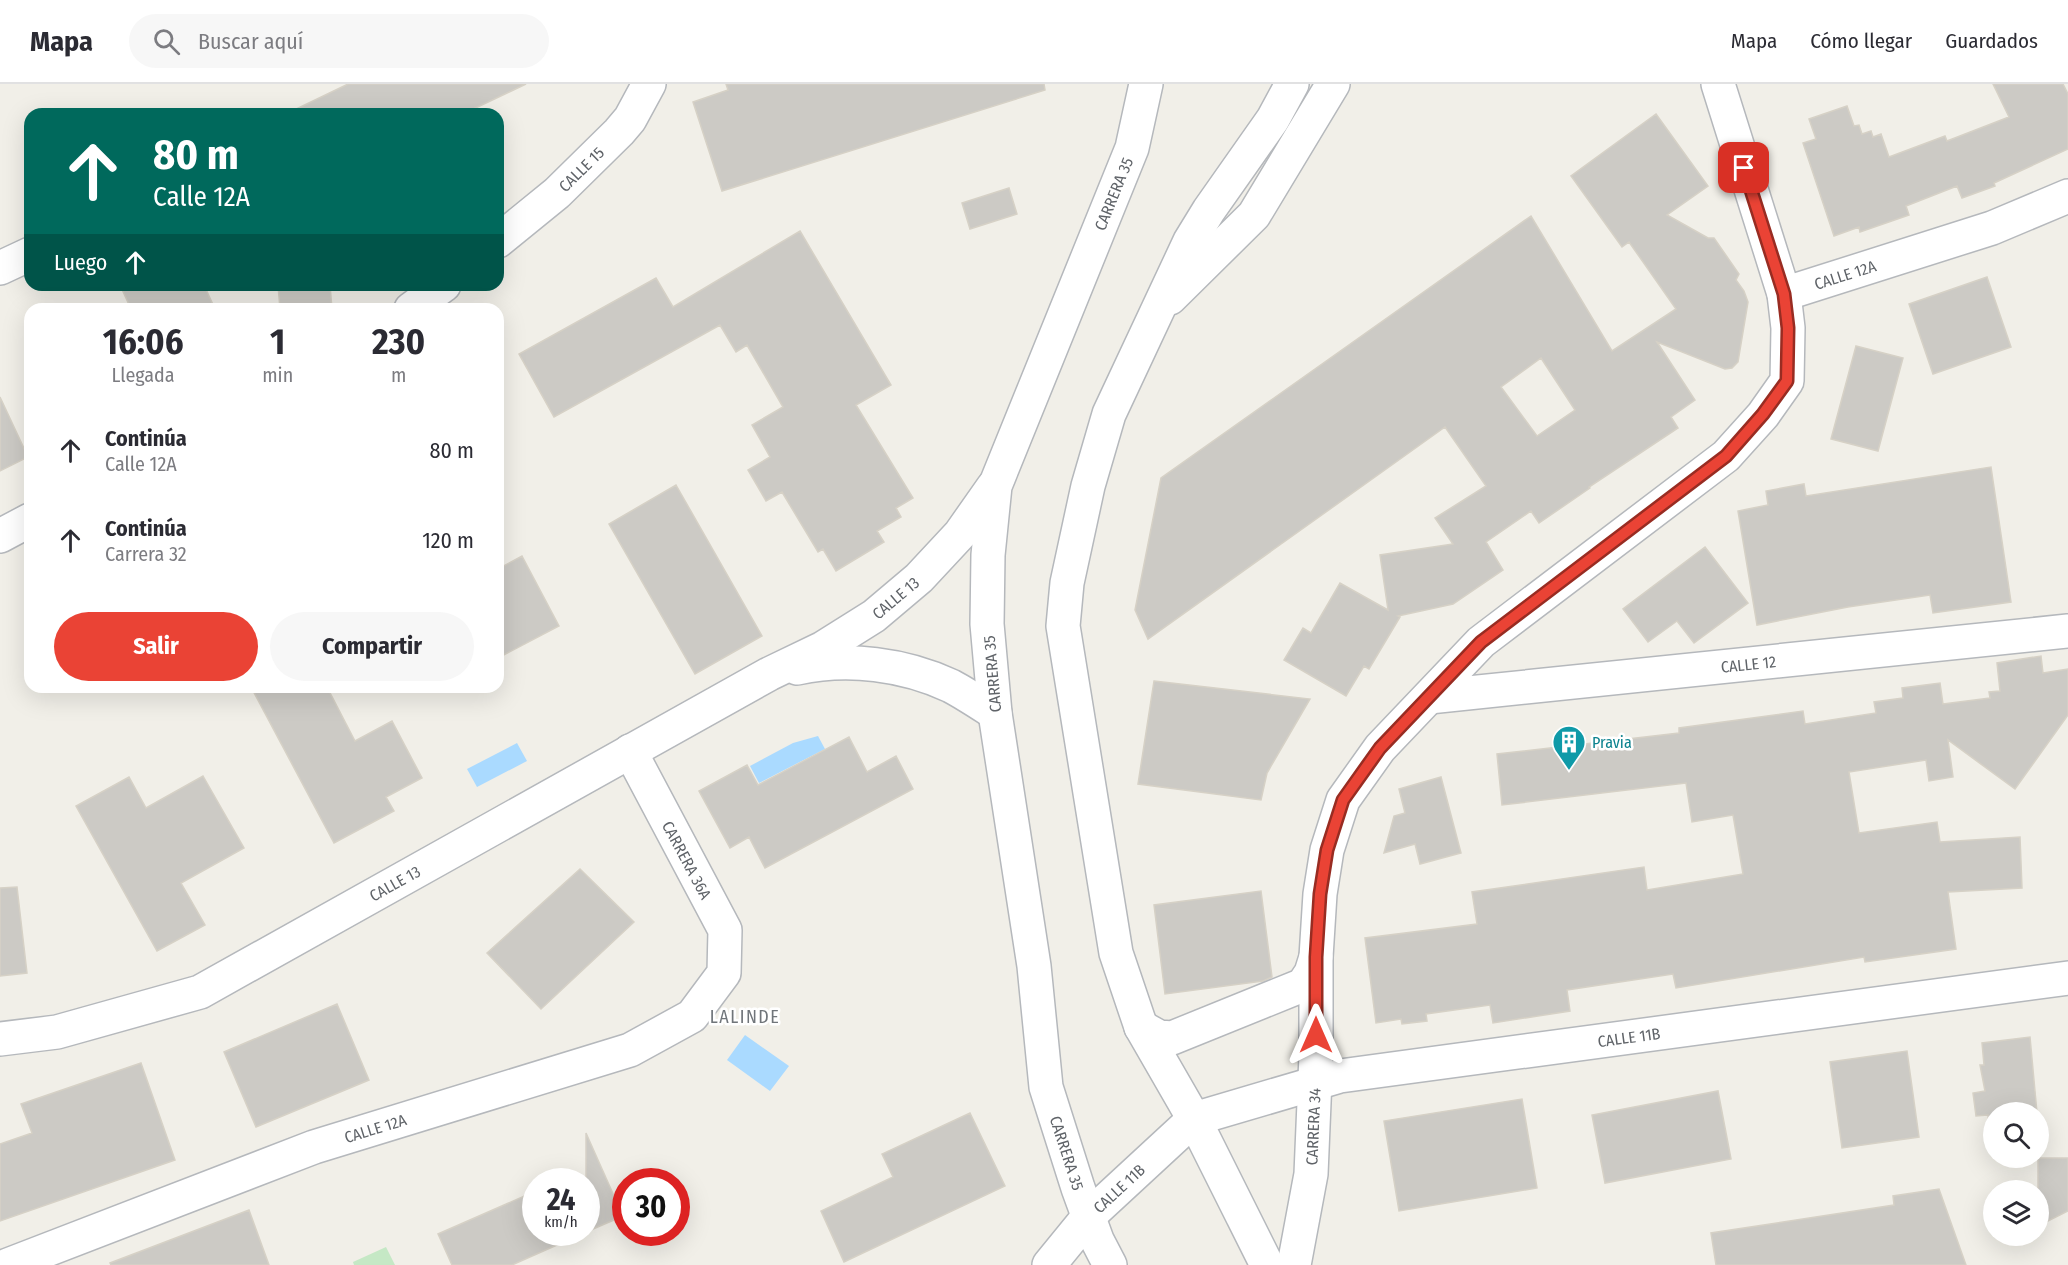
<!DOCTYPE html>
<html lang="es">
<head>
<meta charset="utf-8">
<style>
  :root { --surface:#fff; --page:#f7f7f7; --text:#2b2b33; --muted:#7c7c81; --line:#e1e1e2; --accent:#ea4335 }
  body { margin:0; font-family:"Fira Sans Condensed",sans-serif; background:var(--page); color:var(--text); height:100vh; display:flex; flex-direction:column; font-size:22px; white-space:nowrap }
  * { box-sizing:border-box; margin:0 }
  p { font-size:20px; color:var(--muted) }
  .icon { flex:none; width:33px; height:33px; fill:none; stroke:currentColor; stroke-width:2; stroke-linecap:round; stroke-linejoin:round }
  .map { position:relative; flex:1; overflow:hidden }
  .panel { position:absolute; left:24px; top:219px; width:480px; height:390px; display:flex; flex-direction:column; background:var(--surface); border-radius:18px; box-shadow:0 6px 24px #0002 }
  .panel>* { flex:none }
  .banner { position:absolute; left:24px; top:24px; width:480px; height:183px; border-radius:18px; box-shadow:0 6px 24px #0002; background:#00695c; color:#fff; overflow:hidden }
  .fabs { position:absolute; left:1983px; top:1018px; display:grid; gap:12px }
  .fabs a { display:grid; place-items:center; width:66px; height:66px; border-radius:50%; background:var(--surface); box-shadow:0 6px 24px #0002; font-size:30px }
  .speed { position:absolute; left:522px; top:1084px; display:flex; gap:12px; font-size:30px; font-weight:700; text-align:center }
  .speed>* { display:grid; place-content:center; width:78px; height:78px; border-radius:50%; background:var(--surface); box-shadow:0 6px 24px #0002; line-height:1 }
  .speed small { font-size:15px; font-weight:400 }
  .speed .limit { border:9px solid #d22; background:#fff; color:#111 }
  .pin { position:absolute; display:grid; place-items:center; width:51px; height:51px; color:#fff; margin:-26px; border-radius:12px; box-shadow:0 3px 9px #0006 }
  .me { position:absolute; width:66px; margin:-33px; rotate:0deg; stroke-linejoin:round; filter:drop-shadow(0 0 4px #0008) }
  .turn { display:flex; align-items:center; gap:21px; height:126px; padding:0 30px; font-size:27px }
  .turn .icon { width:78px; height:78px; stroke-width:2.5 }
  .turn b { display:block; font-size:42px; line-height:51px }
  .then { display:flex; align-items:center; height:57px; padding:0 30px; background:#0003; gap:12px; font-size:22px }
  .eta { display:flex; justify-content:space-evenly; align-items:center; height:102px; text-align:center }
  .eta b { font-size:36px; font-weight:700; line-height:42px }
  .action { display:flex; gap:12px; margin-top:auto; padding:12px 30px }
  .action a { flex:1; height:69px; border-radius:36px; background:var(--accent); color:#fff; font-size:24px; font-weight:700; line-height:69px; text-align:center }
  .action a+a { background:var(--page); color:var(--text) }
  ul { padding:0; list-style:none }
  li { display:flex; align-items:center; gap:18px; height:90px; padding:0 30px }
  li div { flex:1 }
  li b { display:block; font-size:22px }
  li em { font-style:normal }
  header { display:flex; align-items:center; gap:36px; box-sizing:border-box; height:84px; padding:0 30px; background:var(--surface); border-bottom:2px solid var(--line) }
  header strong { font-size:28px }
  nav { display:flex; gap:33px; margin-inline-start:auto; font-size:21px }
  .search { width:420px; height:54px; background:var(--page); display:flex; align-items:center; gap:15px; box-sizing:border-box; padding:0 21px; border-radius:33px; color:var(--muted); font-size:22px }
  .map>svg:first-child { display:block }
</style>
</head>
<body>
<header>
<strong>Mapa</strong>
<div class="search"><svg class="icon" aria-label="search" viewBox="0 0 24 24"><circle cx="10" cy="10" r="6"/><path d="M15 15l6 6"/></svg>Buscar aquí</div>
<nav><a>Mapa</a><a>Cómo llegar</a><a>Guardados</a></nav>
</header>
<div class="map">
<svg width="2068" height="1181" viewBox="0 0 2068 1181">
  <rect width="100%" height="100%" fill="#f1efe8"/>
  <!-- green -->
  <path fill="#c5e8c5" d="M386 1163 395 1181H354L353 1178Z"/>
  <!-- water -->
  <path fill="#aadaff" d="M818 652 825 665 759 699 750 682 793 659Z
    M517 659 527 677 477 703 467 685Z
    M745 951 789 982 770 1007 727 976Z"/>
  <!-- building -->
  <path fill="#cccac5" stroke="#d6d1c6" stroke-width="1.5" fill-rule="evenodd" d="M348 0H526L463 30H286Z
    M726 0H1044L1045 6 722 107 693 18 728 6Z
    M1993 0H2063L2068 10V65L1994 99 1995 102 1962 114 1957 102 1906 122 1909 131 1860 148 1859 143 1834 152 1803 59 1816 55 1809 35 1847 22 1854 42 1859 41 1862 50 1871 47 1873 53 1881 50 1889 73 1945 52 1947 57 2009 33Z
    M1656 30 1708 102 1667 131 1708 154H1714L1739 190 1736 196 1744 207 1748 218 1738 278 1732 284 1725 285 1657 258 1695 316 1671 333 1678 344 1589 403 1590 404 1539 439 1531 427 1486 458 1503 486 1453 520 1398 532 1400 533 1369 585 1364 582 1346 612 1284 576 1303 544 1311 549 1340 499 1388 526 1380 471 1453 460 1435 434 1486 402 1445 343 1148 555 1135 526 1161 394 1531 132 1612 267 1676 225 1629 158 1622 163 1571 92ZM1541 274 1575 326 1537 352 1501 303Z
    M1009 104 1017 130 970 145 962 119Z
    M800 147 891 301 856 321 913 414 896 424 901 433 877 447 884 458 836 487 823 465 818 468 782 408 766 417 748 386 770 373 752 341 783 323 747 261 736 268 720 241 554 333 519 270 656 194 673 223Z
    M1987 193 2011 263 1933 290 1909 220Z
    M120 201H204L215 225H131Z
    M278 201H330L332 225H280Z
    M1856 262 1903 274 1878 367 1831 355Z
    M0 313 28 373 0 387Z
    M1991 383 2011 518 1933 529 1930 511 1848 523 1757 541 1738 427 1768 421 1766 407 1804 400 1806 412Z
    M676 401 762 552 695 590 609 440Z
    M1705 463 1748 519 1694 559 1677 537 1648 558 1623 525Z
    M522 472 559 542 498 574V485Z
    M2041 572 2043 589 2068 585V631L2015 705 1948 656 1953 693 1929 697 1926 676 1849 688 1859 749 1937 738 1940 758 2020 753 2022 804 1948 808 1956 865 1865 878 1864 873 1676 904 1673 890 1567 906 1570 927 1493 939 1490 921 1426 930 1427 937 1402 940 1401 935 1376 939 1365 854 1477 840 1472 808 1644 783 1647 806 1743 790 1733 731 1692 738 1686 699 1502 721 1497 670 1679 649V644L1803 627 1805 640 1876 629 1874 618 1903 614 1902 604 1940 599 1943 620 1990 614 1989 608 2000 607 1997 579Z
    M1154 597 1310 615 1267 689 1261 716 1138 700Z
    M251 603H327L355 657 392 637 422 694 386 713 394 727 334 759Z
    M849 653 867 688 896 672 913 705 765 784 749 753 730 764 699 707 747 681 758 701Z
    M203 692 244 764 181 799 205 841 157 867 76 722 129 693 146 724Z
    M1441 693 1461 769 1420 780 1415 760 1384 769 1394 732 1405 729 1399 705Z
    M580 785 634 838 541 925 487 869Z
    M17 803 27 889 0 892V804Z
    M1261 807 1272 893 1263 897 1165 910 1154 821Z
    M337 920 369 996 256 1043 224 968Z
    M2030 953 2037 1029H1994V1055L1990 1056 1988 1031 1976 1032 1973 1009 1985 1007 1980 981H1984L1982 959Z
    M1907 967 1919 1053 1842 1064 1830 978Z
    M141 979 175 1076 0 1137V1060L32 1049 21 1020Z
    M1718 1007 1731 1075 1605 1099 1592 1031Z
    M1522 1015 1537 1104 1399 1127 1384 1037Z
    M970 1029 1005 1102 844 1178 821 1127 893 1093 882 1070Z
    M586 1049 623 1132 586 1148Z
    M2038 1074H2068V1127L2038 1142Z
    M1939 1105 1966 1181H1716L1711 1149 1894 1121 1893 1112Z
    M536 1107V1149H584L512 1181H452L438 1150Z
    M249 1126 269 1181H111L110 1179Z"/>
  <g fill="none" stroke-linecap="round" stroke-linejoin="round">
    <defs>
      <g id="minor">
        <path id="s1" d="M498 157 557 109 619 48 630 35 649 0"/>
        <path d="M0 184 30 170"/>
        <path id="s2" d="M1784 210 1992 144 2068 112"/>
        <path d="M1170 214 1254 131 1333 0"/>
        <path d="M411 225 444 201"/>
        <path d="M0 452 30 436"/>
        <path d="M797 584C848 573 904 580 951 602 966 610 981 620 995 629"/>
        <path id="s3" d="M1429 613 2068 547"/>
        <path d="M1141 943 1159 953 1172 954 1303 901 1311 889 1316 873"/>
        <path id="s4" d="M0 955 57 948 200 908 769 590 823 564 874 532 919 494 960 450 993 403"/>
        <path d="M1194 1035 1141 943 1116 869 1063 542 1067 499 1088 402 1109 330 1190 157 1209 126 1273 35 1292 0"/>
        <path id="s5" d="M8 1181 314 1063 630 966 692 932 724 889 725 846 630 667"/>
        <path id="s6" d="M1049 1181 1089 1132 1194 1035 1340 992 2068 894"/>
        <path id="s7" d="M1110 1181 1097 1156 1078 1104 1046 1003 1034 882 995 629 987 540 988 471 995 402 1132 64 1146 0"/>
        <path id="s8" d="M1294 1181 1311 1090 1316 971V873L1320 810 1327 766 1343 716 1380 664 1481 558 1726 372 1763 331 1787 297 1788 244 1784 210 1718 0"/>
      </g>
      <path id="tertiary" d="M1194 1035 1267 1181"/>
    </defs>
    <!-- minor casing -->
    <use href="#minor" stroke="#b5b8bc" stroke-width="36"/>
    <!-- tertiary casing -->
    <use href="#tertiary" stroke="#b5b8bc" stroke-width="36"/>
    <!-- minor -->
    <use href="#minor" stroke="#fff" stroke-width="33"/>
    <!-- tertiary -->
    <use href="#tertiary" stroke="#fff" stroke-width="33"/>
  </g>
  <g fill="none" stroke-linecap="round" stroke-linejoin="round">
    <defs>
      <path id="route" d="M1316 951V873L1320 810 1327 766 1343 716 1380 664 1481 558 1726 372 1763 330 1787 297 1788 244 1784 210 1744 84"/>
    </defs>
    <!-- route casing -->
    <use href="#route" stroke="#982c22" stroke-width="15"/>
    <!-- route -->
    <use href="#route" stroke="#ea4335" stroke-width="10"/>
  </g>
  <!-- icons -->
  <defs>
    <symbol id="building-pin" viewBox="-11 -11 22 30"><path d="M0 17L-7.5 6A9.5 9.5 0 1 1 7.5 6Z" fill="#0f9aa8" stroke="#fff"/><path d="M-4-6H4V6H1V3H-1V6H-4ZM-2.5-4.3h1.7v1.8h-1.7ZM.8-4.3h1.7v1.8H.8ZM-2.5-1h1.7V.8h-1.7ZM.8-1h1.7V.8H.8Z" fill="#fff"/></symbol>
  </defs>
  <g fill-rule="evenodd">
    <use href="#building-pin" x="1550" y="639" width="38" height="52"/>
  </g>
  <g text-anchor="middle" stroke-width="5" stroke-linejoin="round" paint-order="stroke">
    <!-- street labels -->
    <g font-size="16" fill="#5f6368" stroke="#fff">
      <text dy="6" stroke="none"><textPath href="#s1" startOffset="110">CALLE 15</textPath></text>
      <text dy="6" stroke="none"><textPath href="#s7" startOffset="1110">CARRERA 35</textPath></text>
      <text dy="6" stroke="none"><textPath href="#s2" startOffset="64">CALLE 12A</textPath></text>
      <text dy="6" stroke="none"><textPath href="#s4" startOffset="1006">CALLE 13</textPath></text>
      <text dy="6" stroke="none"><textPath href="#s3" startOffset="321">CALLE 12</textPath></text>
      <text transform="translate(992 590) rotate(-95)" y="6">CARRERA 35</text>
      <text transform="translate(687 776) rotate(62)" y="6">CARRERA 36A</text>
      <text dy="6" stroke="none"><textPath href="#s4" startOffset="429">CALLE 13</textPath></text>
      <text dy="6" stroke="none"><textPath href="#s6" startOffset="650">CALLE 11B</textPath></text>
      <text dy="6" stroke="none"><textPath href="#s8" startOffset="140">CARRERA 34</textPath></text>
      <text dy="6" stroke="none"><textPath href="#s5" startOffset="392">CALLE 12A</textPath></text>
      <text transform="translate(1067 1069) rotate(72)" y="6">CARRERA 35</text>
      <text dy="6" stroke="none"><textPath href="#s6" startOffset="104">CALLE 11B</textPath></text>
    </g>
    <!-- culture labels -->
    <g font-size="16" fill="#0d838f" stroke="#fff" text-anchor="start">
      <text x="1592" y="664">Pravia</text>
    </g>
    <!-- neighbourhood labels -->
    <g font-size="18" letter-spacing="1.5" fill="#70757a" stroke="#fff">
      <text x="745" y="939">LALINDE</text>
    </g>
  </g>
</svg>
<div class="fabs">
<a><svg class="icon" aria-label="search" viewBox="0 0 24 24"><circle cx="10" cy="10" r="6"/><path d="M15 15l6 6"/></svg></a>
<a><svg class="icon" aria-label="layers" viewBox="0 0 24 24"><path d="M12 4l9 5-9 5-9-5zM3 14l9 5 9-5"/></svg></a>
</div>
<div class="speed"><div>24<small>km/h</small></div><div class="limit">30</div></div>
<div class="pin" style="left:1744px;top:84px;background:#d93025"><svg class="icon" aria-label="arrive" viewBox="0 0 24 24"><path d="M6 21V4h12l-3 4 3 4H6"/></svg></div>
<svg class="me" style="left:1316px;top:951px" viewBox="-20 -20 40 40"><path d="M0-17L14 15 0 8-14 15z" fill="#ea4335" stroke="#fff" stroke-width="4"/></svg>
<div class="banner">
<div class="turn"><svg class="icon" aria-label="ahead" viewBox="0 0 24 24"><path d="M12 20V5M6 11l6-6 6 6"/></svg><div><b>80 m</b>Calle 12A</div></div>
<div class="then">Luego<svg class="icon" aria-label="ahead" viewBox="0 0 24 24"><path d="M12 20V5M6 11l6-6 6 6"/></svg></div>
</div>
<section class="panel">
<div class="eta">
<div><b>16:06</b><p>Llegada</p></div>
<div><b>1</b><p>min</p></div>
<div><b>230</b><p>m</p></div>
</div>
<ul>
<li><svg class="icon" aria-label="ahead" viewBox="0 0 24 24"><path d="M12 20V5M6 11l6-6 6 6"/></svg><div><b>Continúa</b><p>Calle 12A</p></div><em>80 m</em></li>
<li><svg class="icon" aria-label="ahead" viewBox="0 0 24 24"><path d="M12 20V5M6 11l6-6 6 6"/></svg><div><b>Continúa</b><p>Carrera 32</p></div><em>120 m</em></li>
</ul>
<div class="action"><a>Salir</a><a>Compartir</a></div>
</section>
</div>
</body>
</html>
